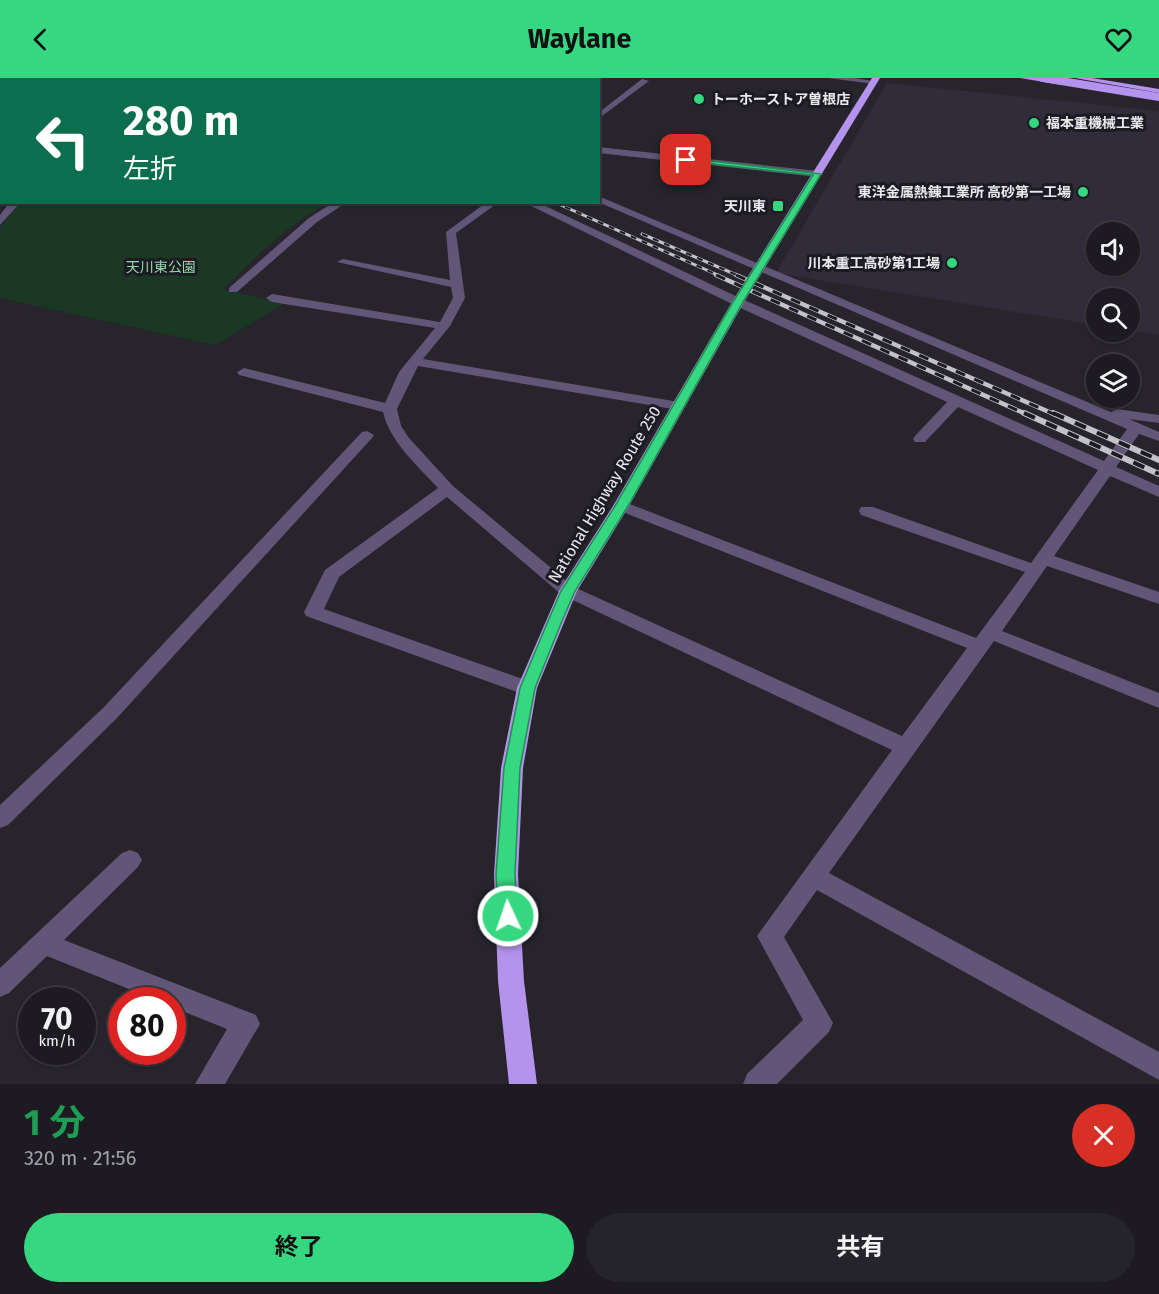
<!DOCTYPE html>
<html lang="ja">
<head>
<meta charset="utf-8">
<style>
  :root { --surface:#1d1b21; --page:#25242a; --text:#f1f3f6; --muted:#a0a1a5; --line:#3b393f; --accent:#35d881 }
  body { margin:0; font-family:"Fira Sans","Noto Sans JP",sans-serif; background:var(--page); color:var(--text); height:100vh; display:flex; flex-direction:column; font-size:22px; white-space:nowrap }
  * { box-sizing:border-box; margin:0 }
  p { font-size:20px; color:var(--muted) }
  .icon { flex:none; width:33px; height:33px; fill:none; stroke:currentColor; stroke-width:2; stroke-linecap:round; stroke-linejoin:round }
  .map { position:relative; height:1006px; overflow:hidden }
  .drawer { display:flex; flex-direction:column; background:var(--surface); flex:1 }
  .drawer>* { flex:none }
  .top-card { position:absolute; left:0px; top:0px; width:600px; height:126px; box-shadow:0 2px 4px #0004,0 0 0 2px var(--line); background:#0b6e4f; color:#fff; overflow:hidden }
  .buttons { position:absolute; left:1086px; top:144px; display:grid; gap:12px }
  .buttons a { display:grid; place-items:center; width:54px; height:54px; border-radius:50%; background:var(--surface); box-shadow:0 2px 4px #0004,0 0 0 2px var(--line); font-size:30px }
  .speed { position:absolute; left:18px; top:909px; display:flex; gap:12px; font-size:30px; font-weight:700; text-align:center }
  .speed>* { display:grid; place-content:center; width:78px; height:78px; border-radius:50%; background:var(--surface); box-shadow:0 2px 4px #0004,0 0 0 2px var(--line); line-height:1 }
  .speed small { font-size:15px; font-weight:400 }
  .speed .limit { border:9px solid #d22; background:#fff; color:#111 }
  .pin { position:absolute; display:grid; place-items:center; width:51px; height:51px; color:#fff; margin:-26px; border-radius:12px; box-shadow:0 3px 9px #0006 }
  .me { position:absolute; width:66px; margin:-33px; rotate:357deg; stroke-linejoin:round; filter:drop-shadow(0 0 4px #0008) }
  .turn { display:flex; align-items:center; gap:21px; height:126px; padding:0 24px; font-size:27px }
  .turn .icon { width:78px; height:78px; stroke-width:2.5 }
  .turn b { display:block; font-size:42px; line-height:51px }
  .round { display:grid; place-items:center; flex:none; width:63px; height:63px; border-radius:32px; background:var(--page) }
  .overview { display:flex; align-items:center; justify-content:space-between; height:102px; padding:0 24px }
  h1 { font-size:36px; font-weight:700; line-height:45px; color:#1e9e55 }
  .primary-button { display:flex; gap:12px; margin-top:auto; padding:12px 24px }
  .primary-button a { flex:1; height:69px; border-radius:36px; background:var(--accent); color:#111; font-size:24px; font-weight:700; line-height:69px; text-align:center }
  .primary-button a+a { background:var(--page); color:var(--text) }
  header { display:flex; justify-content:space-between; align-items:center; height:78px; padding:0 24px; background:var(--accent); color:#111; font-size:27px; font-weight:700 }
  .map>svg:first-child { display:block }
</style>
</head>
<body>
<header><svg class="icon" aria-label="back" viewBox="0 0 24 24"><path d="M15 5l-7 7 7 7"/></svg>Waylane<svg class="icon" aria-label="heart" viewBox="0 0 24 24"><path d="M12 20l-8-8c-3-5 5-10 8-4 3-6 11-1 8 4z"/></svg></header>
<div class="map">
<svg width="1159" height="1006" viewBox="0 0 1159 1006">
  <rect width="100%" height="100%" fill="#27242c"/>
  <!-- built -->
  <path fill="#312c39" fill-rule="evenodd" d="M887 5 1159 33V257L1130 252V220H1096V247L776 195ZM1096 154H1130V188H1096Z"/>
  <!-- green -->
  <path fill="#1a3824" d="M20 125H328C287 147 256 179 223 211L284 226 215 267 0 220V150Z"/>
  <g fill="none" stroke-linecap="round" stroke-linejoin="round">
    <!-- street -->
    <path fill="#615578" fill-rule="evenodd" d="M112 0H120L111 2Z
      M219 0H228L229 2H220Z
      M330 0H339L340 2H331Z
      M416 0H425L415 2Z
      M828 0H855L878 4 874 6Z
      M642 1 649 3 598 41V35Z
      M0 51H2V57H0Z
      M598 69 818 93 823 96 818 99 598 75Z
      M598 118 1111 334 1117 331 1159 337V345L1129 341 1159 354V363L1139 356 1116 389 1159 408V419L1110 398 1054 478 1159 514V526L1047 488 1002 553 1159 615V630L994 563 829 795 1159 974V1002L817 812 784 859 833 945 829 954 777 1006H743L747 996 803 942 757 858 892 672 562 517 447 419 339 499 324 531 534 605 537 610 534 615H520L306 538 304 534 325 492 438 410C417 387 390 364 383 334L239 297 237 294 244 290 385 325 399 294 435 250 272 224 266 220 272 216 440 244 453 220 451 209 337 184 343 181 450 202 446 154 487 124H499L456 155 465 220 450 248 423 281 679 324 686 328 679 332 418 288 397 331 401 348 409 360 453 408 574 509 902 658 967 570 615 431 613 428 615 425H627L976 560 1025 494 861 437 859 433 861 429H873L1031 485 1098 392 958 329 925 364H915L913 361 915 358 947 324 734 227 523 124H537L742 221 1104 383 1127 351 598 124Z
      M10 124H21L0 147V137Z
      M334 124H347L317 144 237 214H229V210L309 140Z
      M367 353 374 357 372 360 117 640 8 747 0 750V727L103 630 362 354Z
      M130 772 138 775 142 782 138 789 64 862 256 937 260 946 225 1006H195L227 951 172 929V922H156L47 878 9 915 0 919V890L122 775Z"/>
    <!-- highway -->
    <path fill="#b393eb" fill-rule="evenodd" d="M872 0H880L744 224 629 428 577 513 537 610 523 690 518 796 524 903 537 1006H509L498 903 494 796 501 690 517 610 559 513 613 428 732 224Z
      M1020 0H1041L1066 5 1062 7Z
      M1075 0H1092L1159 11V15Z"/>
    <defs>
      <path id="rail-far2" d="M312 0 315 2
        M554 124 720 198
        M642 156 739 198"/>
      <path id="rail-far1" d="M716 197 1028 337
        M736 197 1056 337"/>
      <path id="rail" d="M1024 335 1159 396
        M1053 335 1159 382"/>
    </defs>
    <!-- rail-far2 casing -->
    <use href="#rail-far2" stroke="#c3c2c8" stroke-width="3"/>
    <!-- rail-far1 casing -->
    <use href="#rail-far1" stroke="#c3c2c8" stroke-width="4.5"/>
    <!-- rail casing -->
    <use href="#rail" stroke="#c3c2c8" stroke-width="6"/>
    <!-- rail-far2 -->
    <use href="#rail-far2" stroke="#1d1b22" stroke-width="2" stroke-dasharray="6" stroke-linecap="butt"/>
    <!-- rail-far1 -->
    <use href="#rail-far1" stroke="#1d1b22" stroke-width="3" stroke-dasharray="10" stroke-linecap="butt"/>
    <!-- rail -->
    <use href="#rail" stroke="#1d1b22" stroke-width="4" stroke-dasharray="12" stroke-linecap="butt"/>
    <!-- highway-bridge -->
    <path stroke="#b393eb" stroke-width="8" d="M1043 0 1159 19"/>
  </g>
  <!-- route -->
  <path fill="#35d881" stroke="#228c54" stroke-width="1.5" d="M686 80 821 96 743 224 628 428 575 513 562 543 535 610 520 690 515 796 517 838 514 844 508 846 501 844 498 838 496 796 504 690 520 610 548 543 561 513 615 428 733 224 813 97 684 83Z"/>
  <!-- markers -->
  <g fill="#35d881" stroke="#1d1b22" stroke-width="2">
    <circle cx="699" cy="21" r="6"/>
    <circle cx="1034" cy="45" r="6"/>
    <circle cx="1083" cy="114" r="6"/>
    <rect x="772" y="122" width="12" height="12" rx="3"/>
    <circle cx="952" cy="185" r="6"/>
  </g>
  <g text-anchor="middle" stroke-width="6" stroke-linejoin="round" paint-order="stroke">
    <!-- far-poi labels -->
    <g font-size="14" font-weight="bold" fill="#e9e8ed" stroke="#1d1b22" text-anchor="end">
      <text x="711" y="26" text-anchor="start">トーホーストア曽根店</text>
      <text x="1046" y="50" text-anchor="start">福本重機械工業</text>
      <text x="1071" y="119">東洋金属熱錬工業所 高砂第一工場</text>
      <text x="766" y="133">天川東</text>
      <text x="940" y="190">川本重工高砂第1工場</text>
    </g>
    <!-- far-park labels -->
    <g font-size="14" fill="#92d8a9" stroke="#1d1b22">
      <text x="161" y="194">天川東公園</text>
    </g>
    <!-- street labels -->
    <g font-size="16" fill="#e9e8ed" stroke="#1d1b22">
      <text transform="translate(604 416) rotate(-59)" y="6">National Highway Route 250</text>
    </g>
  </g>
</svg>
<div class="buttons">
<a><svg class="icon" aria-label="sound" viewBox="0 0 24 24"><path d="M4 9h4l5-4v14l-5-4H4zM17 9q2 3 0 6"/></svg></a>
<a><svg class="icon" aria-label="search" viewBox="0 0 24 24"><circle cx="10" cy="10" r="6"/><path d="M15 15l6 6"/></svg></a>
<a><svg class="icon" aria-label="layers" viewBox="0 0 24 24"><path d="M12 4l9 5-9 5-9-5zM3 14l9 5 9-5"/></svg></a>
</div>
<div class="speed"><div>70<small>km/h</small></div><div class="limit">80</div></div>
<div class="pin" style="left:686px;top:82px;background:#d93025"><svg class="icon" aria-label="arrive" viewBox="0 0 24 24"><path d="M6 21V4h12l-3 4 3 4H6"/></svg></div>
<svg class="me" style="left:508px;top:838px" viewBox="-20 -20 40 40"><circle r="17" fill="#35d881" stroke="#fff" stroke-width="3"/><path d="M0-11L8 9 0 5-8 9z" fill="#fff"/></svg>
<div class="top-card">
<div class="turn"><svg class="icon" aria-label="left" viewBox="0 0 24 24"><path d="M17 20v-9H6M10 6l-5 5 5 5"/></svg><div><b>280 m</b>左折</div></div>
</div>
</div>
<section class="drawer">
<div class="overview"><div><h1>1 分</h1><p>320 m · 21:56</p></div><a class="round" style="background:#d93025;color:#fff"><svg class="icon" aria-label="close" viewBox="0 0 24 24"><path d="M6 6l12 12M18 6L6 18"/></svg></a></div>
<div class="primary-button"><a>終了</a><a>共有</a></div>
</section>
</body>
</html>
